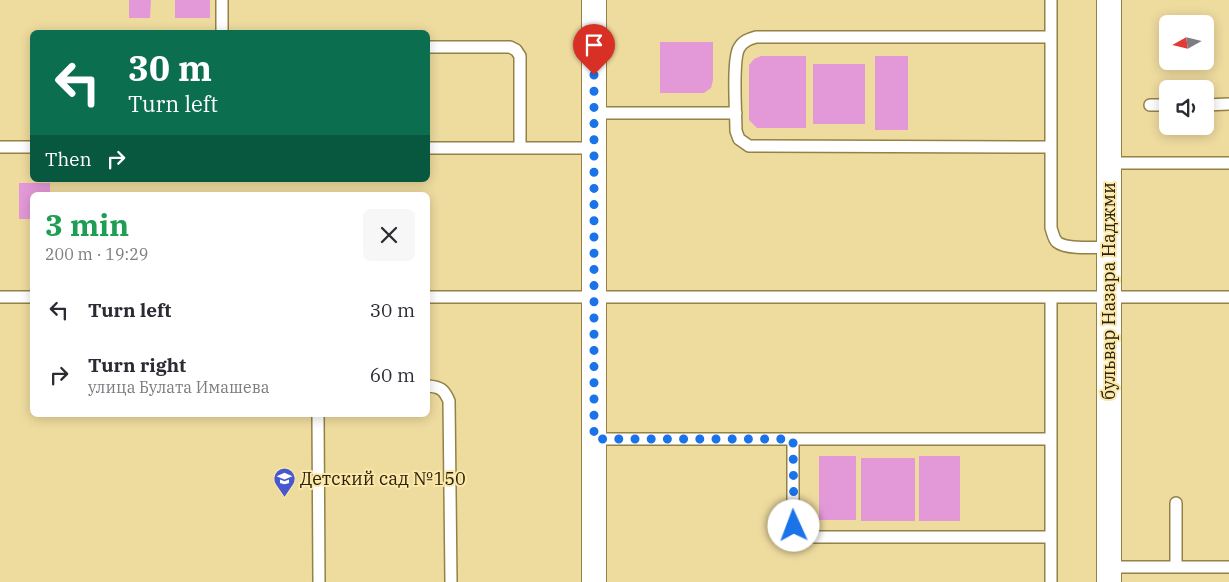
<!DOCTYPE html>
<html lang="en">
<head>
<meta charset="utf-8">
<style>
  :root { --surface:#fff; --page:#f7f7f7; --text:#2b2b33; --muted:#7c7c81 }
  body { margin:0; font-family:"IBM Plex Serif",serif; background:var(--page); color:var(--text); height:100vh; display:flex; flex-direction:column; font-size:19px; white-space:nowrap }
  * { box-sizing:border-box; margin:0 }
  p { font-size:16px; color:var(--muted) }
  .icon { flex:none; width:28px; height:28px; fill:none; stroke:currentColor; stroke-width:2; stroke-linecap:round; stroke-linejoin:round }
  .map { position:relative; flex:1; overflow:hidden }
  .details { position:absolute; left:30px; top:192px; width:400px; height:225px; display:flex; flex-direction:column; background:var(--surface); border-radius:8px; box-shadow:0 2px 12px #0003 }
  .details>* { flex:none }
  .top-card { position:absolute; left:30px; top:30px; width:400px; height:152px; border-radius:8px; box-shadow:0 2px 12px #0003; background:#0b6e4f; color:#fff; overflow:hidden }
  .needle { width:32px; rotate:262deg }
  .buttons { position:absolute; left:1159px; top:15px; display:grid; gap:10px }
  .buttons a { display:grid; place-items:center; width:55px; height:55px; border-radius:8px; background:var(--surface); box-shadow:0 2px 12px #0003; font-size:25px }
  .pin { position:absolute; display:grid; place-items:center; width:42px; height:42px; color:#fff; margin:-51px -21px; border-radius:50% 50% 50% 0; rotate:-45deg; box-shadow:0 0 5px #0007 }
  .pin .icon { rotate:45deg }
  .me { position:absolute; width:55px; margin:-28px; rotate:358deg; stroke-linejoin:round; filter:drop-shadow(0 0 4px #0008) }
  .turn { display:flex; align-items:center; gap:18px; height:105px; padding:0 15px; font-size:22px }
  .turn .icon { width:65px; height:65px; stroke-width:2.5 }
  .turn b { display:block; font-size:35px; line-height:42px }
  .then { display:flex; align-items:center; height:48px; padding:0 15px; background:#0003; gap:10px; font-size:19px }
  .round { display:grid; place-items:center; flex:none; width:52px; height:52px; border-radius:8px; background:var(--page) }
  .overview { display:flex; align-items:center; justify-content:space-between; height:85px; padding:0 15px }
  h1 { font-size:30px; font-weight:800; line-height:38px; color:#1e9e55 }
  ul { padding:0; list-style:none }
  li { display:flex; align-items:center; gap:15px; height:65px; padding:0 15px }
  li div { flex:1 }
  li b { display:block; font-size:19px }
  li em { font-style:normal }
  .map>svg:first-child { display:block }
</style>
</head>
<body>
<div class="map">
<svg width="1229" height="582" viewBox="0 0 1229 582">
  <rect width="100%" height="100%" fill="#eedb9e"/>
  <!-- green -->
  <path fill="#e399d7" d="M129 0H151L150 18H129Z
    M175 0H210V18H175Z
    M660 42H713V80L711 88 704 93H660Z
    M761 56H806V128H757L749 120V65L754 59Z
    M875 56H908V130H875Z
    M813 64H865V124H813Z
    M19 183H50V195H32V219H19Z
    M819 456H856V520H819Z
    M919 456H960V521H919Z
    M861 458H915V521H861Z"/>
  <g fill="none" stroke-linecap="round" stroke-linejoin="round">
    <defs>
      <path id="service" d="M222 0V32
        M1051 0V228C1053 233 1053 238 1057 242 1066 250 1097 247 1109 247
        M1051 37H756C749 39 743 41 739 48 732 60 736 114 736 131L739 139 749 146 1051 147
        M428 47H510L516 50 520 56V148
        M1150 105H1168
        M1205 105 1229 104
        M594 113H736
        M0 147H32
        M428 148H594
        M1109 163H1229
        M0 297H32
        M428 297H1229
        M1051 297V582
        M428 386C440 387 444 389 449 401L451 582
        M318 415 319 582
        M593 439H1051
        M793 439V521C796 534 804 537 817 537H1051
        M1176 503V567
        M1109 567H1229"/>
      <path id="minor" d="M594 582V0
        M1109 582V0"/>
    </defs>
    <!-- service casing -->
    <use href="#service" stroke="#938146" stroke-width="14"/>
    <!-- minor casing -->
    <use href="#minor" stroke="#938146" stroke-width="26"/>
    <!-- service -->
    <use href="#service" stroke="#fff" stroke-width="11"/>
    <!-- minor -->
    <use href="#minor" stroke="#fff" stroke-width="24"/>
  </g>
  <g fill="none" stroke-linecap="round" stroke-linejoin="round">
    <!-- route -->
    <path stroke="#1a73e8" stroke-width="9" stroke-dasharray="0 16.2" d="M594 75V439H793L794 526"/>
  </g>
  <!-- icons -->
  <defs>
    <symbol id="school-pin" viewBox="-11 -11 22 30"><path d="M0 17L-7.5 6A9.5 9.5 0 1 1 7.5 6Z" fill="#4858cd" stroke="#fce8aa"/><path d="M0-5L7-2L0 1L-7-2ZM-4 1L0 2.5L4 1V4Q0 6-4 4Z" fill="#fff"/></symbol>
  </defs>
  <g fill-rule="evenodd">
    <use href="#school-pin" x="272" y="466" width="25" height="34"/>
  </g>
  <g text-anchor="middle" stroke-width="4" stroke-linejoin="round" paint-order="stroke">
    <!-- street labels -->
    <g font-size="18" fill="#292209" stroke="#fce8aa">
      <text transform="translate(1109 291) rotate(-90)" y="6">бульвар Назара Наджми</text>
    </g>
    <!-- poi labels -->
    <g font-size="18" fill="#292209" stroke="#fce8aa" text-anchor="start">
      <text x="300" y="485">Детский сад №150</text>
    </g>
  </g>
</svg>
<div class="buttons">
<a><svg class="needle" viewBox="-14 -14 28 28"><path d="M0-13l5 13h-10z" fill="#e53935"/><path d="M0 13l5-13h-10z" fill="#7c7c81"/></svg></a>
<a><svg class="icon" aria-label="sound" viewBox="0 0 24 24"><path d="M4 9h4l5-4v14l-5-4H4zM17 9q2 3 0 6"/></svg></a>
</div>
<div class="pin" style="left:594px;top:75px;background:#d93025"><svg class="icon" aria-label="arrive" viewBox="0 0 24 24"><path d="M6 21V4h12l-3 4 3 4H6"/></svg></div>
<svg class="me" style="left:794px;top:526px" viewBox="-20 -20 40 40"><circle r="19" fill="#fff"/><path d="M0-13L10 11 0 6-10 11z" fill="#1a73e8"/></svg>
<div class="top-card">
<div class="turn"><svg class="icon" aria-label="left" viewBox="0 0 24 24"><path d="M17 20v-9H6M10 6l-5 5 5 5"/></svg><div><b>30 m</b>Turn left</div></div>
<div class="then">Then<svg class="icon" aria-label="right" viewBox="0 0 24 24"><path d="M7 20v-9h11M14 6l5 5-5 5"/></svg></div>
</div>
<section class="details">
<div class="overview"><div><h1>3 min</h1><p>200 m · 19:29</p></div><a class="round"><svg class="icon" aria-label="close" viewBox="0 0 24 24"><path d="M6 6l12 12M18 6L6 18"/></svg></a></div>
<ul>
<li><svg class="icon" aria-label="left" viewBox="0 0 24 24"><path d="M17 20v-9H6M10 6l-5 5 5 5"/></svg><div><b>Turn left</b></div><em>30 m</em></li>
<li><svg class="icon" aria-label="right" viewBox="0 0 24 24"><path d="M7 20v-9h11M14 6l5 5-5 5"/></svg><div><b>Turn right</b><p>улица Булата Имашева</p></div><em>60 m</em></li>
</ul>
</section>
</div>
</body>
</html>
